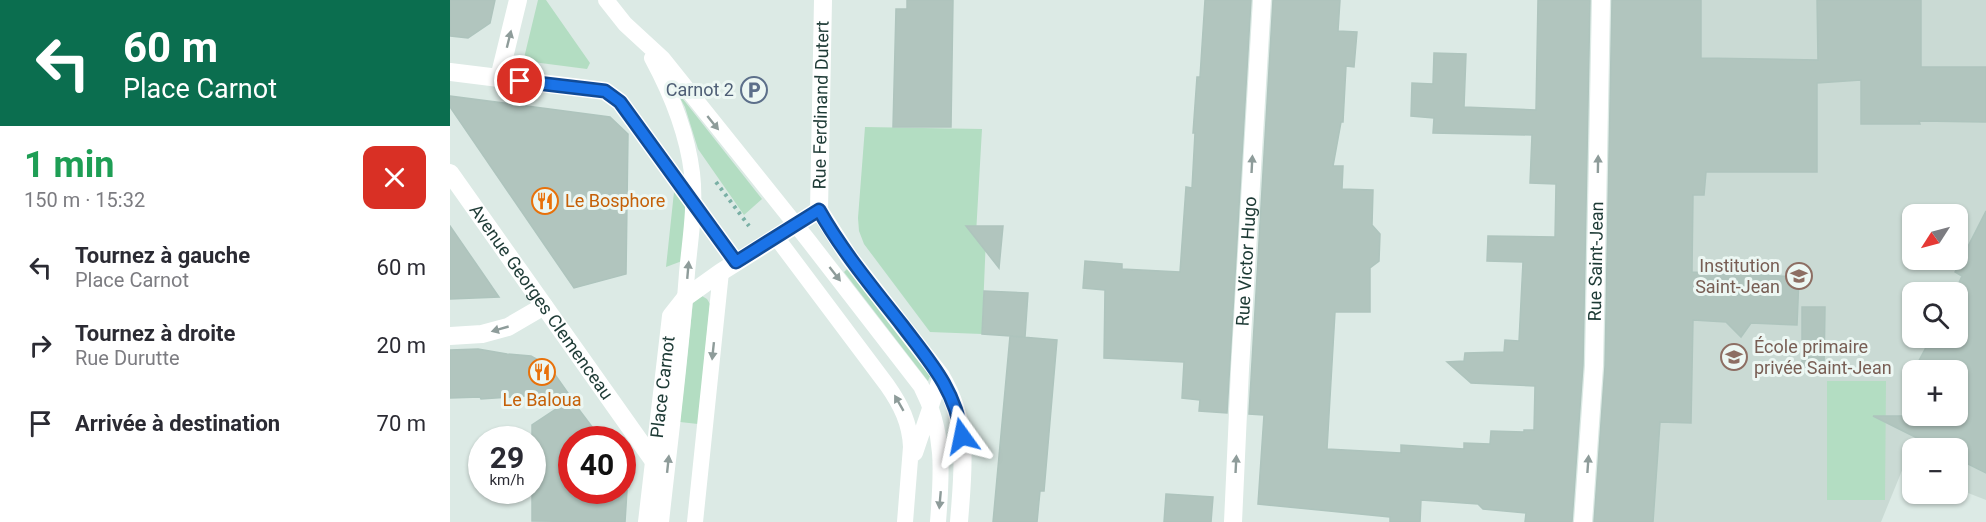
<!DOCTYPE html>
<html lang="fr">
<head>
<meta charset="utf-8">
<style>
  :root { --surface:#fff; --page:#f7f7f7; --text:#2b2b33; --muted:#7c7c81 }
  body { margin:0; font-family:Roboto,sans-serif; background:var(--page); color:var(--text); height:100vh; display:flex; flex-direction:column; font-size:22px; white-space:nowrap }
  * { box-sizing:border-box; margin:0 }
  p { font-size:20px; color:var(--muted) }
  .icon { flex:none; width:33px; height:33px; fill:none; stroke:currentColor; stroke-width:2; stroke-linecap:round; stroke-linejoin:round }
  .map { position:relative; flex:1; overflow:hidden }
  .sheet { display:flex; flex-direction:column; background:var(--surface); width:450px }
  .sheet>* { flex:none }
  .hud { background:#0b6e4f; color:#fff; overflow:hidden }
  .needle { width:39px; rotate:234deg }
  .buttons { position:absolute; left:1452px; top:204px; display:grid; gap:12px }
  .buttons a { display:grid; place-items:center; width:66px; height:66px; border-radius:12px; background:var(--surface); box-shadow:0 2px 4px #0004; font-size:30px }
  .speed { position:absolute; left:18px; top:426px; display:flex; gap:12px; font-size:30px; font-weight:700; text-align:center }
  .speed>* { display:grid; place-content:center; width:78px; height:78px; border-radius:50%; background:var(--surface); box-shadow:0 2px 4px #0004; line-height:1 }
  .speed small { font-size:15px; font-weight:400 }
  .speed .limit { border:9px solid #d22; background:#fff; color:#111 }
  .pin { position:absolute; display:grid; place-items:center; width:51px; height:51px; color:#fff; margin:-26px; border:3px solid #fff; border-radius:50%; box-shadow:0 2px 6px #0007 }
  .me { position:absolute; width:66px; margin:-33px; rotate:348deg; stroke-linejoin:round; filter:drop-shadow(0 0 4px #0008) }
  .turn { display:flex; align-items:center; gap:21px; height:126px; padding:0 24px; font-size:27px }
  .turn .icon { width:78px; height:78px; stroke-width:2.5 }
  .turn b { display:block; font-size:42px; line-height:51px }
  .round { display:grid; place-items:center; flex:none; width:63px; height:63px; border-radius:12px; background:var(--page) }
  .summary { display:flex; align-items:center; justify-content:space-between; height:102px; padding:0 24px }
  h1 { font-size:36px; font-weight:700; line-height:45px; color:#1e9e55 }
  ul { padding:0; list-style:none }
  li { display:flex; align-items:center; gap:18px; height:78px; padding:0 24px }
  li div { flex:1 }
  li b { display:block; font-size:22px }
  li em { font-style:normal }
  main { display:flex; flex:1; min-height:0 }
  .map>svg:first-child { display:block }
</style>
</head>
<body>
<main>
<section class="sheet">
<div class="hud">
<div class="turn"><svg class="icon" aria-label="left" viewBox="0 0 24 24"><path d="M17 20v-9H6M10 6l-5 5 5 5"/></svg><div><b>60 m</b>Place Carnot</div></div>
</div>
<div class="summary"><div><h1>1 min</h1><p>150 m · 15:32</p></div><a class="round" style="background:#d93025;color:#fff"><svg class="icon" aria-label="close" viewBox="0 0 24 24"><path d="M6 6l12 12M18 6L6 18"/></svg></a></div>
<ul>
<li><svg class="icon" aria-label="left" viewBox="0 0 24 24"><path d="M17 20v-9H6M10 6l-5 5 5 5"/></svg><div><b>Tournez à gauche</b><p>Place Carnot</p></div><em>60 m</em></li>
<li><svg class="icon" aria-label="right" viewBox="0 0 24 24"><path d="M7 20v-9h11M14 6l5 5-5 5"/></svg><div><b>Tournez à droite</b><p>Rue Durutte</p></div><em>20 m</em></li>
<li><svg class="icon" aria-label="arrive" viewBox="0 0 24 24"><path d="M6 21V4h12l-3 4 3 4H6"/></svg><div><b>Arrivée à destination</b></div><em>70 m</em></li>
</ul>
</section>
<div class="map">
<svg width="1536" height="522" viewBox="0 0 1536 522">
  <rect width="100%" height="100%" fill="#dceae5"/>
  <!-- built -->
  <path fill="#cadad4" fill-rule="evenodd" d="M1166 0H1536V500L1508 489V448H1462V471L1453 468 1431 522H1153ZM1462 214H1508V260H1462ZM1462 292H1508V338H1462ZM1462 370H1508V416H1462Z"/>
  <!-- green -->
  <path fill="#b3ddc2" d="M88 0H96L140 63 137 69 75 61 74 58Z
    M225 89 312 199 294 215 248 149 235 107Z
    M415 127 532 129 526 234 536 237 532 334 480 332 414 244 409 231 408 218Z
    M224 192 236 208 232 261 216 267Z
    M399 267 481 374 478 381 394 272Z
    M252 296 257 299 260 304 248 424 230 422 243 302Z
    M1377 381H1436L1435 500H1377Z"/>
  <!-- building -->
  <path fill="#b1c5be" stroke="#aec4bd" stroke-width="1.5" d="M0 0H45L40 23 18 38 0 36Z
    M457 0H503L501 127H443L446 9H457Z
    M755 0H801L777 413 749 411 750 400 732 398 734 362 654 358 655 290 633 288 635 261 672 264V269L730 272 736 187 742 188 745 133H743L747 77H750Z
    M823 0H890L888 31 907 32 904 67 896 66 893 122H891L883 166H893L892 189 923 190 922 225 930 234 929 261 920 268V312H885L877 449 951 453V445L1014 449V443L1040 444 1041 431 1074 432V430H1084L1085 386 1021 383 997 362 1014 361 1015 353 1054 352 1055 340 1069 341 1073 262 1037 261 1038 236 1105 237 1106 184 1080 183 1082 135 983 133 984 118 961 116 962 83 983 84 984 53 1016 54 1014 107 1086 110 1088 0H1140L1133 365 1122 522H1075L1076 513 1033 509 1028 504 971 500 970 522H940V517L808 504 814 415 799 414Z
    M1162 0H1251V58L1368 60 1367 0H1471V67H1536V122L1469 121 1470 124H1411V80L1367 83V172H1256L1254 195H1243L1242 272 1349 277 1347 325 1301 323 1291 337 1276 322 1243 320 1241 423 1210 422 1203 522H1144L1155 366Z
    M0 96 160 117 178 134 176 274 124 288 0 107Z
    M1536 211V473L1508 459V448H1487L1423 416H1508V370H1464L1481 338H1508V285L1512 276 1505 272Z
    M0 226 29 268 49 297 0 299Z
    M516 226H553L549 268Z
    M534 291 578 293 575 337 532 334Z
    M1352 307H1375L1374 371H1352Z
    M560 336 607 340 594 491H590L587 522H543Z
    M28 349 57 354 81 356 99 366 118 393 31 399 30 397 0 398V350Z
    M121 399 152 440H122V490H177L175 522 82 521V425Z
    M716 494 763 497 761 522H714Z"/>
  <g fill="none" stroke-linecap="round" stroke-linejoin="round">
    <!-- path -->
    <path stroke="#7ab0a5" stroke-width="4" stroke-dasharray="3 4.5" stroke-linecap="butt" d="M266 182 299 226"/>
    <!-- service -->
    <path stroke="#fff" stroke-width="16" d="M156 0 175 24 213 59 358 240 471 386C495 432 492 472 488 522
      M202 58C222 95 237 132 242 173 246 206 240 240 237 273 231 356 220 439 211 522
      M326 237 437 385C451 405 460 423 461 447L455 522
      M465 453 491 376
      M245 522 271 272"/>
    <!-- minor -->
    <g stroke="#fff" stroke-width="18">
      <path d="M0 72 155 91 170 102 286 262"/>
      <path d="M49 78 68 0"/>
      <path d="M0 336 32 334 58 327 94 306"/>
      <path id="s1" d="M783 522 790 369 812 0"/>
      <path id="s2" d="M1133 522 1144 366 1151 0"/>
    </g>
    <!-- tertiary -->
    <g stroke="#fff" stroke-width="18">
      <path id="s3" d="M0 173 203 460"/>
      <path d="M369 210 399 257 491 376C520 425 513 468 509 522"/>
      <path id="s4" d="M369 210 373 0"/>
      <path id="s5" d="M197 522 221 316 236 297 271 272 369 210"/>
    </g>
  </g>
  <!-- one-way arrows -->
  <defs><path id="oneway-solid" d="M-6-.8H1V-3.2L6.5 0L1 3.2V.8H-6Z" transform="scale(1.5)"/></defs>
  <g fill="#8e9c9a">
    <use href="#oneway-solid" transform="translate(59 39) rotate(-76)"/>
    <use href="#oneway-solid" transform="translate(263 123) rotate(51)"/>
    <use href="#oneway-solid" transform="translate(802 164) rotate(-87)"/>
    <use href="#oneway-solid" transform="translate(1148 164) rotate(-89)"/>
    <use href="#oneway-solid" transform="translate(238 270) rotate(-85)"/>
    <use href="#oneway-solid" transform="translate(385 274) rotate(52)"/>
    <use href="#oneway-solid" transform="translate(50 329) rotate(164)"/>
    <use href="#oneway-solid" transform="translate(263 351) rotate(96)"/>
    <use href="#oneway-solid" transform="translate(449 403) rotate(-120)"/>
    <use href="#oneway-solid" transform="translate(218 464) rotate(-84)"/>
    <use href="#oneway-solid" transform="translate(786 464) rotate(-87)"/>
    <use href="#oneway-solid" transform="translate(1138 464) rotate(-86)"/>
    <use href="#oneway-solid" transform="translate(490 500) rotate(95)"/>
  </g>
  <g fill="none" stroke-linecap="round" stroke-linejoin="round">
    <defs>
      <path id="route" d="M70 81 155 91 170 102 286 262 369 210C392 251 423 288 452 325 480 362 505 389 512 436"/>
    </defs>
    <!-- route casing -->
    <use href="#route" stroke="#114b97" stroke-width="15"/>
    <!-- route -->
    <use href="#route" stroke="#1a73e8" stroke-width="10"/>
  </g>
  <!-- icons -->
  <defs>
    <symbol id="parking-ring" viewBox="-11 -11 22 22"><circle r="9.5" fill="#ecf7f3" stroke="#5c6f8a" stroke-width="1.5"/><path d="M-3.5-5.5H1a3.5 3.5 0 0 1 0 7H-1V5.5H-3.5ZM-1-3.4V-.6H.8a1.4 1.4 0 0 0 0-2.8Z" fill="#5c6f8a"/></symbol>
    <symbol id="restaurant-ring" viewBox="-11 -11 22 22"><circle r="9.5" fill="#ecf7f3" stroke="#e8710a" stroke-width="1.5"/><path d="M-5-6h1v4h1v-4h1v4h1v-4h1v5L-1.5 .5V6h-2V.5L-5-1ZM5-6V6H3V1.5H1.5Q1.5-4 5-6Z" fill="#e8710a"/></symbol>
    <symbol id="school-ring" viewBox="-11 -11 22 22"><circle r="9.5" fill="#ecf7f3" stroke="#8d6e63" stroke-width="1.5"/><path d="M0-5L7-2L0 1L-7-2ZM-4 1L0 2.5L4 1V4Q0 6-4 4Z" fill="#8d6e63"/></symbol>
  </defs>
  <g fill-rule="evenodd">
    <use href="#parking-ring" x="289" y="75" width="30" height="30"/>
    <use href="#restaurant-ring" x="80" y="186" width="30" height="30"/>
    <use href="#school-ring" x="1334" y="261" width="30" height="30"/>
    <use href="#school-ring" x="1269" y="342" width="30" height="30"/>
    <use href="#restaurant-ring" x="77" y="357" width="30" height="30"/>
  </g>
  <g text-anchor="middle" stroke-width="6" stroke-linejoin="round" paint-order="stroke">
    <!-- service labels -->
    <g font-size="18" fill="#4e5e75" stroke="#ecf7f3" text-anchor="end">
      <text x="284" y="96">Carnot 2</text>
    </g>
    <!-- street labels -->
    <g font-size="18" fill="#1d3a35" stroke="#ecf7f3">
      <text dy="6" stroke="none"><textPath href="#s4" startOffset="105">Rue Ferdinand Dutert</textPath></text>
      <text dy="6" stroke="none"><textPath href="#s1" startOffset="261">Rue Victor Hugo</textPath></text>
      <text dy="6" stroke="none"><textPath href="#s2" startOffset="261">Rue Saint-Jean</textPath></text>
      <text dy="6" stroke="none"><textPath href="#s3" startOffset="158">Avenue Georges Clemenceau</textPath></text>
      <text dy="6" stroke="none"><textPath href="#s5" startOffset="136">Place Carnot</textPath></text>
    </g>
    <!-- food labels -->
    <g font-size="18" fill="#c56008" stroke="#ecf7f3" text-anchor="start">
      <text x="115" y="207">Le Bosphore</text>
      <text x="92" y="406" text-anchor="middle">Le Baloua</text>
    </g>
    <!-- education labels -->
    <g font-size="18" fill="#785e54" stroke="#ecf7f3" text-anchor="end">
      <text x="1330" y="272">Institution<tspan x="1330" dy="21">Saint-Jean</tspan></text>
      <text x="1304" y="353" text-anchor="start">École primaire<tspan x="1304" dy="21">privée Saint-Jean</tspan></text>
    </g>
  </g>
</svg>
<div class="buttons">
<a><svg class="needle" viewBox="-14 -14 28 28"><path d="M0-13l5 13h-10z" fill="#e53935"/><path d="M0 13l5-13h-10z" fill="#7c7c81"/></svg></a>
<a><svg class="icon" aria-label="search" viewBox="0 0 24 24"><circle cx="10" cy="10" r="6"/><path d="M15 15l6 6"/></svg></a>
<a>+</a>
<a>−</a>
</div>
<div class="speed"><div>29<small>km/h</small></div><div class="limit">40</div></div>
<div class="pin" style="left:70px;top:81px;background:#d93025"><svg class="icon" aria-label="arrive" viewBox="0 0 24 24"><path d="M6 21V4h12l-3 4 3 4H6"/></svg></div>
<svg class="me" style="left:512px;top:436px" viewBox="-20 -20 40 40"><path d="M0-17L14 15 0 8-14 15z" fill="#1a73e8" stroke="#fff" stroke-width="4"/></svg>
</div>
</main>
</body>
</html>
